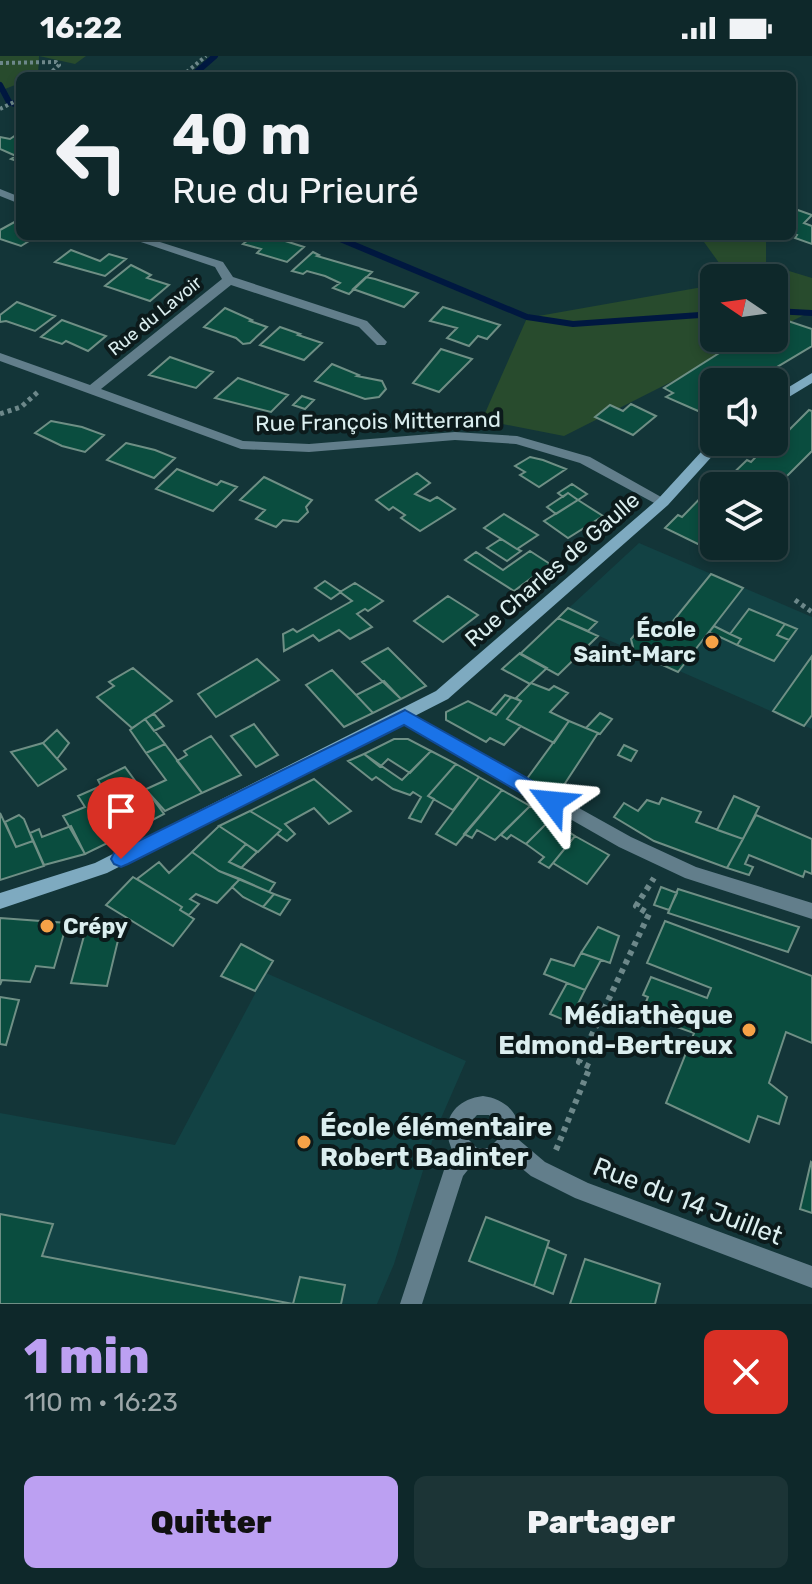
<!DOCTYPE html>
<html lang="fr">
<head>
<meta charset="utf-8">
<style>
  :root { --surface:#0e282a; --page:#1c3436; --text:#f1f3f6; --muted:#9ba6a8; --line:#2e4447; --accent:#bca0f2 }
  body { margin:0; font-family:Rubik,sans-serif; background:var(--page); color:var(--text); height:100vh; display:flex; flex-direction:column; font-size:30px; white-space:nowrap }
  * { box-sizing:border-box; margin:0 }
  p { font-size:26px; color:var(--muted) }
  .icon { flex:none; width:44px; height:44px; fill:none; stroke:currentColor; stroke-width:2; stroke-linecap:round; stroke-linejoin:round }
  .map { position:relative; height:1248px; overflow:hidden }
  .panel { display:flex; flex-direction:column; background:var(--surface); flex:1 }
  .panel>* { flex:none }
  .banner { position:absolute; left:16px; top:16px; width:780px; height:168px; border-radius:12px; box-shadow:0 4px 12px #0003,0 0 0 2px var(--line); background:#0e282a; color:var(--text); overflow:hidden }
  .needle { width:52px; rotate:283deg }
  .fabs { position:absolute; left:700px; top:208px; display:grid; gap:16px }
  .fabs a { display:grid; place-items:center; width:88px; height:88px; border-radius:12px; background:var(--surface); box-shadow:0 4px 12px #0003,0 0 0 2px var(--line); font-size:40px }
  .pin { position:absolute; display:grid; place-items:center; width:68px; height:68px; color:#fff; margin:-82px -34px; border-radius:50% 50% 50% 0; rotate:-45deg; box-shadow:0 0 8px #0007 }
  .pin .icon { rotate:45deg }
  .me { position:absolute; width:88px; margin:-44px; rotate:299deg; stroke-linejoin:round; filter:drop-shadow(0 0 6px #0008) }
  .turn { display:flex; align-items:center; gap:28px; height:168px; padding:0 24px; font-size:36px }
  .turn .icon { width:104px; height:104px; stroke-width:2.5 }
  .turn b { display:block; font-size:56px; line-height:68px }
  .round { display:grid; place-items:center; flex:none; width:84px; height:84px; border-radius:12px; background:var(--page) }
  .head { display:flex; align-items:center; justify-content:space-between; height:136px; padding:0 24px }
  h1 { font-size:48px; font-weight:800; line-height:60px; color:var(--accent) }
  .primary-button { display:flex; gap:16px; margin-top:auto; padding:16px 24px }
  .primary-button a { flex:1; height:92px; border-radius:12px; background:var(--accent); color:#111; font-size:32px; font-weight:800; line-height:92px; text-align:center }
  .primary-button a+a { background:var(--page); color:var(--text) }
  .status { display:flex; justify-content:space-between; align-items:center; height:56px; padding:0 40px; background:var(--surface); direction:ltr }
  .status svg { height:22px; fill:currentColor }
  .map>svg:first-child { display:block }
</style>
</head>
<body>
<div class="status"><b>16:22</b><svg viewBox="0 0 49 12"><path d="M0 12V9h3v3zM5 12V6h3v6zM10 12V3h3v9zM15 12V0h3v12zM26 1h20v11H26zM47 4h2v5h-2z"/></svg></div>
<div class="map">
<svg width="812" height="1248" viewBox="0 0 812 1248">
  <rect width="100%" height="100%" fill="#133538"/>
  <!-- built -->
  <path fill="#124244" d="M639 487 812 561V673L558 562Z
    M266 917 466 1005 435 1076 394 1208 377 1248H0V1057L175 1089Z"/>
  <!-- green -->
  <path fill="#284b2d" d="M0 0H86L75 8 39 0 38 20H20V27L0 35Z
    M708 180H766V208L812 222V255L774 274V222H730L704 186Z
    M714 229V282H758L564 380 482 364 527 262Z"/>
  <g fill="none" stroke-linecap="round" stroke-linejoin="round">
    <!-- stream -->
    <path stroke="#001840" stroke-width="6" d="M192 20 215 0
      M0 29 9 46 20 50
      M333 180 527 261 573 268 714 258
      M774 255 812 257"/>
  </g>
  <!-- building -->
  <path fill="#0a4d3f" stroke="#6f8f85" stroke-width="2" d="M16 79H20V106L11 103 16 100 0 93V81L10 83Z
    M795 153 812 159 804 167 812 170V188L795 182 797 179 792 177V157Z
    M20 163V180H32L26 184 29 185 21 190 0 183V174Z
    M253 180H282L279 183 304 191 287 206 257 197 261 193 243 188Z
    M71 194 100 205 109 198 126 203 105 220 55 206Z
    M313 196 319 199 317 200 372 216 349 238 333 232 340 227 325 220 307 215 303 218 292 215Z
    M131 209 151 219 147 222 169 229 150 245 105 230Z
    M366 221 375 223 418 237 404 251 353 233Z
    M17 246 55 260 35 275 6 265 0 266V259Z
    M443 251 500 269 487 283 478 280 469 290 447 282 457 272 430 265Z
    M225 252 252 264 250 265 267 271 250 287 243 288 236 282 204 271Z
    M779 262 812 273V290L752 326H714V352L705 358 666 341 673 337 664 332 743 282H774V265Z
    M62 264 106 280 88 295 66 285 62 288 41 281Z
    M280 271 300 278 298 279 322 287 304 304 260 289Z
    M441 293 472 303 439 336 413 327Z
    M170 301 213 316 196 332 149 319Z
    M332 308 359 319 357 320 382 325 386 333 379 341 365 343 315 325Z
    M238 322 288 339 271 356 215 342Z
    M302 340 314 344 305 353 293 349Z
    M631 348 656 360 633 379 595 361 610 349 623 355Z
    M809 354 812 355V395L786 421 783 419 772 430H720L747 404 751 406 770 386H774L779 376 785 378Z
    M51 365 82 371 104 379 85 396 62 390 35 377Z
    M126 387 155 394 175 402 154 422 107 404Z
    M530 401 543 404 566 413 539 431 520 419 525 416 515 410Z
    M177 413 217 429 221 425 237 431 213 455 156 433Z
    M417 417 430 427 415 438 430 445 437 441 455 453 420 475 401 462 405 459 393 451 389 454 376 444Z
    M264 421 312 444 306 451 308 456 298 466 283 464 276 471 256 463 265 454 240 444Z
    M572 428 587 438 578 444 568 437 563 441 558 437Z
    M712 430 714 476 702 490 665 472 678 459 682 461Z
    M568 437 578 444 556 458 547 451Z
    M578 444 603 460 568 482 544 465Z
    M504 458 538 479 517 493 484 472Z
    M501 483 517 493 521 495 507 505 487 492Z
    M530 495 550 508 514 535 465 504 476 496 503 514Z
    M711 518 743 532 678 616 627 593 633 591 631 583 638 575 669 570Z
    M325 525 341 536 331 543 315 532Z
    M355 527 383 545 368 555 365 553 357 558 372 571 350 583 339 574 319 585 313 579 284 595 283 578 293 573 297 576 352 545 340 536Z
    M448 540 478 559 443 586 414 565Z
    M568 552 597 566 588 575 558 562Z
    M749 553 785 568 777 579 789 584 774 605 737 589 741 583 730 578Z
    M558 562 598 580 558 619 520 598Z
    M785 568 797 573 789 584 777 579Z
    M714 570 730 578 741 583 737 589 709 576Z
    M388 592 426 630 401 643 362 606Z
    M520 597 547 612 530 628 502 613Z
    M812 600V659L804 670 773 655Z
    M257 603 279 624 216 661 198 638Z
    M133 612 172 645 132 672 97 641 114 630 109 626Z
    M332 614 356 639 373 657 344 671 306 629Z
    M384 625 401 643 373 657 356 639Z
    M531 627 549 634 554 630 568 637 550 656 569 665 554 687 507 663 521 645 516 642Z
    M505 639 511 641 496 659 490 656Z
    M511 641 521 645 507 663 521 670 504 689 490 682 486 686 446 664V656L468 645 496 659Z
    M600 657 612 663 600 678 586 672Z
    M154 658 164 670 154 675 145 663Z
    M145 663 165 688 146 697 130 674Z
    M569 665 598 677 558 738 526 724Z
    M254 668 278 699 256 711 231 680Z
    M57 674 69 687 57 703 43 687Z
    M211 680 241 719 202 737 177 705 187 699 184 695Z
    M394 683H408L431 695 410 717 388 703 380 711 364 698Z
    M43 687 66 713 38 730 11 696Z
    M165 688 202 737 165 755 147 735H142L166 724 146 697Z
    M624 689 637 695 631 705 618 699Z
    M431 695 456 708 428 740 434 743 421 766 409 762 421 741 413 736 410 739 393 733 376 721 372 724 348 705 364 698 402 724Z
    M456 708 479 721 453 754 428 740Z
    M125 711 144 737 114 753 128 777 85 798 63 760 85 751 78 740 101 730 98 724Z
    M479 721 502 734 456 789 436 778Z
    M314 723 351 755 329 768 314 752 285 768 295 778 287 785 277 778 281 774 250 755Z
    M502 734 530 750 495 784 477 774 472 782 464 778Z
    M147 735 164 758 128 777 114 753Z
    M734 740 759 751 743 783 717 774Z
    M662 742 701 756 696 766 743 783 727 812 654 785 614 761 624 747 638 755 647 744 659 748Z
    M530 750 550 764 526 788 511 779 507 783 501 779Z
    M250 755 281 774 258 796 219 770Z
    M0 757 16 791 33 785 44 810 0 824Z
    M19 759 24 763 33 785 16 791 5 766Z
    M756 759 812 783V818L805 815 803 821 749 799 745 808 753 811 749 819 727 812Z
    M550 764 575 780 549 812 539 806 544 801 526 788Z
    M71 770 85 798 44 809 30 777 39 773 42 781Z
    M219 770 246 788 229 806 275 827 269 836 219 815 192 796Z
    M575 780 609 799 587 828 553 807Z
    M246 788 257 796 241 812 229 806Z
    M192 796 219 815 240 823 217 847 196 838 190 843 199 848 189 859 180 854 182 851 137 823 159 806 169 817Z
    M133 821 182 851 180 854 194 863 173 890 106 849Z
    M240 823 269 836 274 838 263 851 243 841 232 831Z
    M661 831 677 837 669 854 654 849Z
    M678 833 799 871 788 896 668 857Z
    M274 838 290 844 280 859 263 851Z
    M0 862 67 867 54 912 36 910 30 926 2 924 0 929Z
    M665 865 812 920V987L786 976 769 1027 787 1041 779 1068 758 1060 749 1086 666 1047 694 977 641 958 648 941 643 939 651 921 707 942 711 932 647 907Z
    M87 869 111 871 120 876 107 930 71 927Z
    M598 871 619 880 610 907 581 897Z
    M241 888 273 905 255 935 221 920Z
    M581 897 601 904 585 934 544 918 551 903 574 910Z
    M567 927 585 934 569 966 550 958Z
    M0 941 19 944 6 989 0 988Z
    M811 1106 812 1107V1157L800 1153Z
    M0 1158 53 1168 42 1200 293 1248H0Z
    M486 1161 549 1185 534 1230 469 1205Z
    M547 1191 566 1199 553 1238 534 1230Z
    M585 1203 660 1228 655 1248H570Z
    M300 1221 345 1229 341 1248H293Z"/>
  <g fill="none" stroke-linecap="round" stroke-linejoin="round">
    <!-- path-far2 -->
    <path stroke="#6d888a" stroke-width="4" stroke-dasharray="3 3" stroke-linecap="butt" d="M0 7 56 6 59 9 47 20
      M182 20 206 0
      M0 53 20 43"/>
    <!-- path-far1 -->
    <path stroke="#6d888a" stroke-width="5" stroke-dasharray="4 4" stroke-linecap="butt" d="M0 358 21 351 39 335
      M795 544 812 556"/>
    <!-- path -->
    <path stroke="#6d888a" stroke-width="6" stroke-dasharray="5 5" stroke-linecap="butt" d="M556 1094 590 1011 579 1006 649 858 636 850 654 822"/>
    <!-- minor -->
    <path fill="#627e8b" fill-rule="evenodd" d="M0 133 20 141V148L0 140Z
      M123 180H141L223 206 233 221 367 265 387 286 385 289H377L359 271 231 229 101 333 243 385 309 388 455 376 517 380 590 401 670 446 663 451 658 449 580 407 516 388 455 384 309 396 241 393 0 305V297L90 329 222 223 215 211Z
      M483 1040C506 1043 523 1059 519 1084L545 1106 588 1127 812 1210V1232L575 1142 531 1120 509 1102 488 1112 471 1110 463 1120 422 1248H400L444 1114 454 1098C439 1070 450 1044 483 1040ZM477 1059H489L498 1069V1083L489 1092H477L468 1083V1069Z"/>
    <!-- tertiary -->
    <path fill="#627e8b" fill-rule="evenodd" d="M405 655 631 781 696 811 812 847V863L685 822 619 791 399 665 397 661 399 657Z"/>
    <!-- secondary -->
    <path fill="#7eaac0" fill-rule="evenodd" d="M812 317V327L774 350V340Z
      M713 383 714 386H725L668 449 448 643 107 817 0 853V837L95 807 436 635 658 443Z"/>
  </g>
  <!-- route -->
  <path fill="#1a73e8" stroke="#114b97" stroke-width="2" d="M405 654 559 740 562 746 559 751H545L404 669 128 808 121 811 114 808 111 803 114 797Z"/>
  <!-- markers -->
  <g fill="#f6a247" stroke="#0c1a1b" stroke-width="3">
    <circle cx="712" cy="586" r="8"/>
    <circle cx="47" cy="870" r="8"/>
    <circle cx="749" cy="974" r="8"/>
    <circle cx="304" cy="1086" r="8"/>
  </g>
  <g text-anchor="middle" stroke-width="8" stroke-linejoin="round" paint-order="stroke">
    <!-- far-street labels -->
    <g font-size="18" fill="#dbeeef" stroke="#0c1a1b">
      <text transform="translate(155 260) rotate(-39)" y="6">Rue du Lavoir</text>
    </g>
    <!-- street labels -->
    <g font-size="22" fill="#dbeeef" stroke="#0c1a1b">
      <text transform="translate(378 365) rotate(-1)" y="8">Rue François Mitterrand</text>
      <text transform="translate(552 513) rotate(-41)" y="8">Rue Charles de Gaulle</text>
    </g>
    <!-- poi labels -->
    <g font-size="22" font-weight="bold" fill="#dbeeef" stroke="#0c1a1b" text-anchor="end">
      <text x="696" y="581">École<tspan x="696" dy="25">Saint-Marc</tspan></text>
      <text x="63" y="878" text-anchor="start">Crépy</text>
    </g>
    <!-- near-poi labels -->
    <g font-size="26" font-weight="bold" fill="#dbeeef" stroke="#0c1a1b" text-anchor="end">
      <text x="733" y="968">Médiathèque<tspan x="733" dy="30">Edmond-Bertreux</tspan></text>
      <text x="320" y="1080" text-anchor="start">École élémentaire<tspan x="320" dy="30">Robert Badinter</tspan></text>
    </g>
    <!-- near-street labels -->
    <g font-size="26" fill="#dbeeef" stroke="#0c1a1b">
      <text transform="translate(688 1145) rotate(21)" y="9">Rue du 14 Juillet</text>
    </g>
  </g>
</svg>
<div class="fabs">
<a><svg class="needle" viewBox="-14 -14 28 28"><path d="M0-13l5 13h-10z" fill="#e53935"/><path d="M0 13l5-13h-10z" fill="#9ba6a8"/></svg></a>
<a><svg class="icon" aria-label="sound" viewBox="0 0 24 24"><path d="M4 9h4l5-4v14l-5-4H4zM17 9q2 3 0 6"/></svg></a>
<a><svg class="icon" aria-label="layers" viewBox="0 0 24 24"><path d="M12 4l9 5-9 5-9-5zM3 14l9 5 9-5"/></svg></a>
</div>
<div class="pin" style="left:121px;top:803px;background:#d93025"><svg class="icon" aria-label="arrive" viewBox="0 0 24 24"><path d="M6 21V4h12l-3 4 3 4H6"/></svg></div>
<svg class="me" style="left:552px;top:746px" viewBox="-20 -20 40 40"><path d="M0-17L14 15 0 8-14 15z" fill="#1a73e8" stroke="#fff" stroke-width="4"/></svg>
<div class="banner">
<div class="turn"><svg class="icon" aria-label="left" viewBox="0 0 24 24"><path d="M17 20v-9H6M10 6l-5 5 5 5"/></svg><div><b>40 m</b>Rue du Prieuré</div></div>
</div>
</div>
<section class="panel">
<div class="head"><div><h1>1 min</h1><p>110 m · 16:23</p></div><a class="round" style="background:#d93025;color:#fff"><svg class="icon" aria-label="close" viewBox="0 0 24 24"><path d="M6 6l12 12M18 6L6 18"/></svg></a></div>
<div class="primary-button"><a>Quitter</a><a>Partager</a></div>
</section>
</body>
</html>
